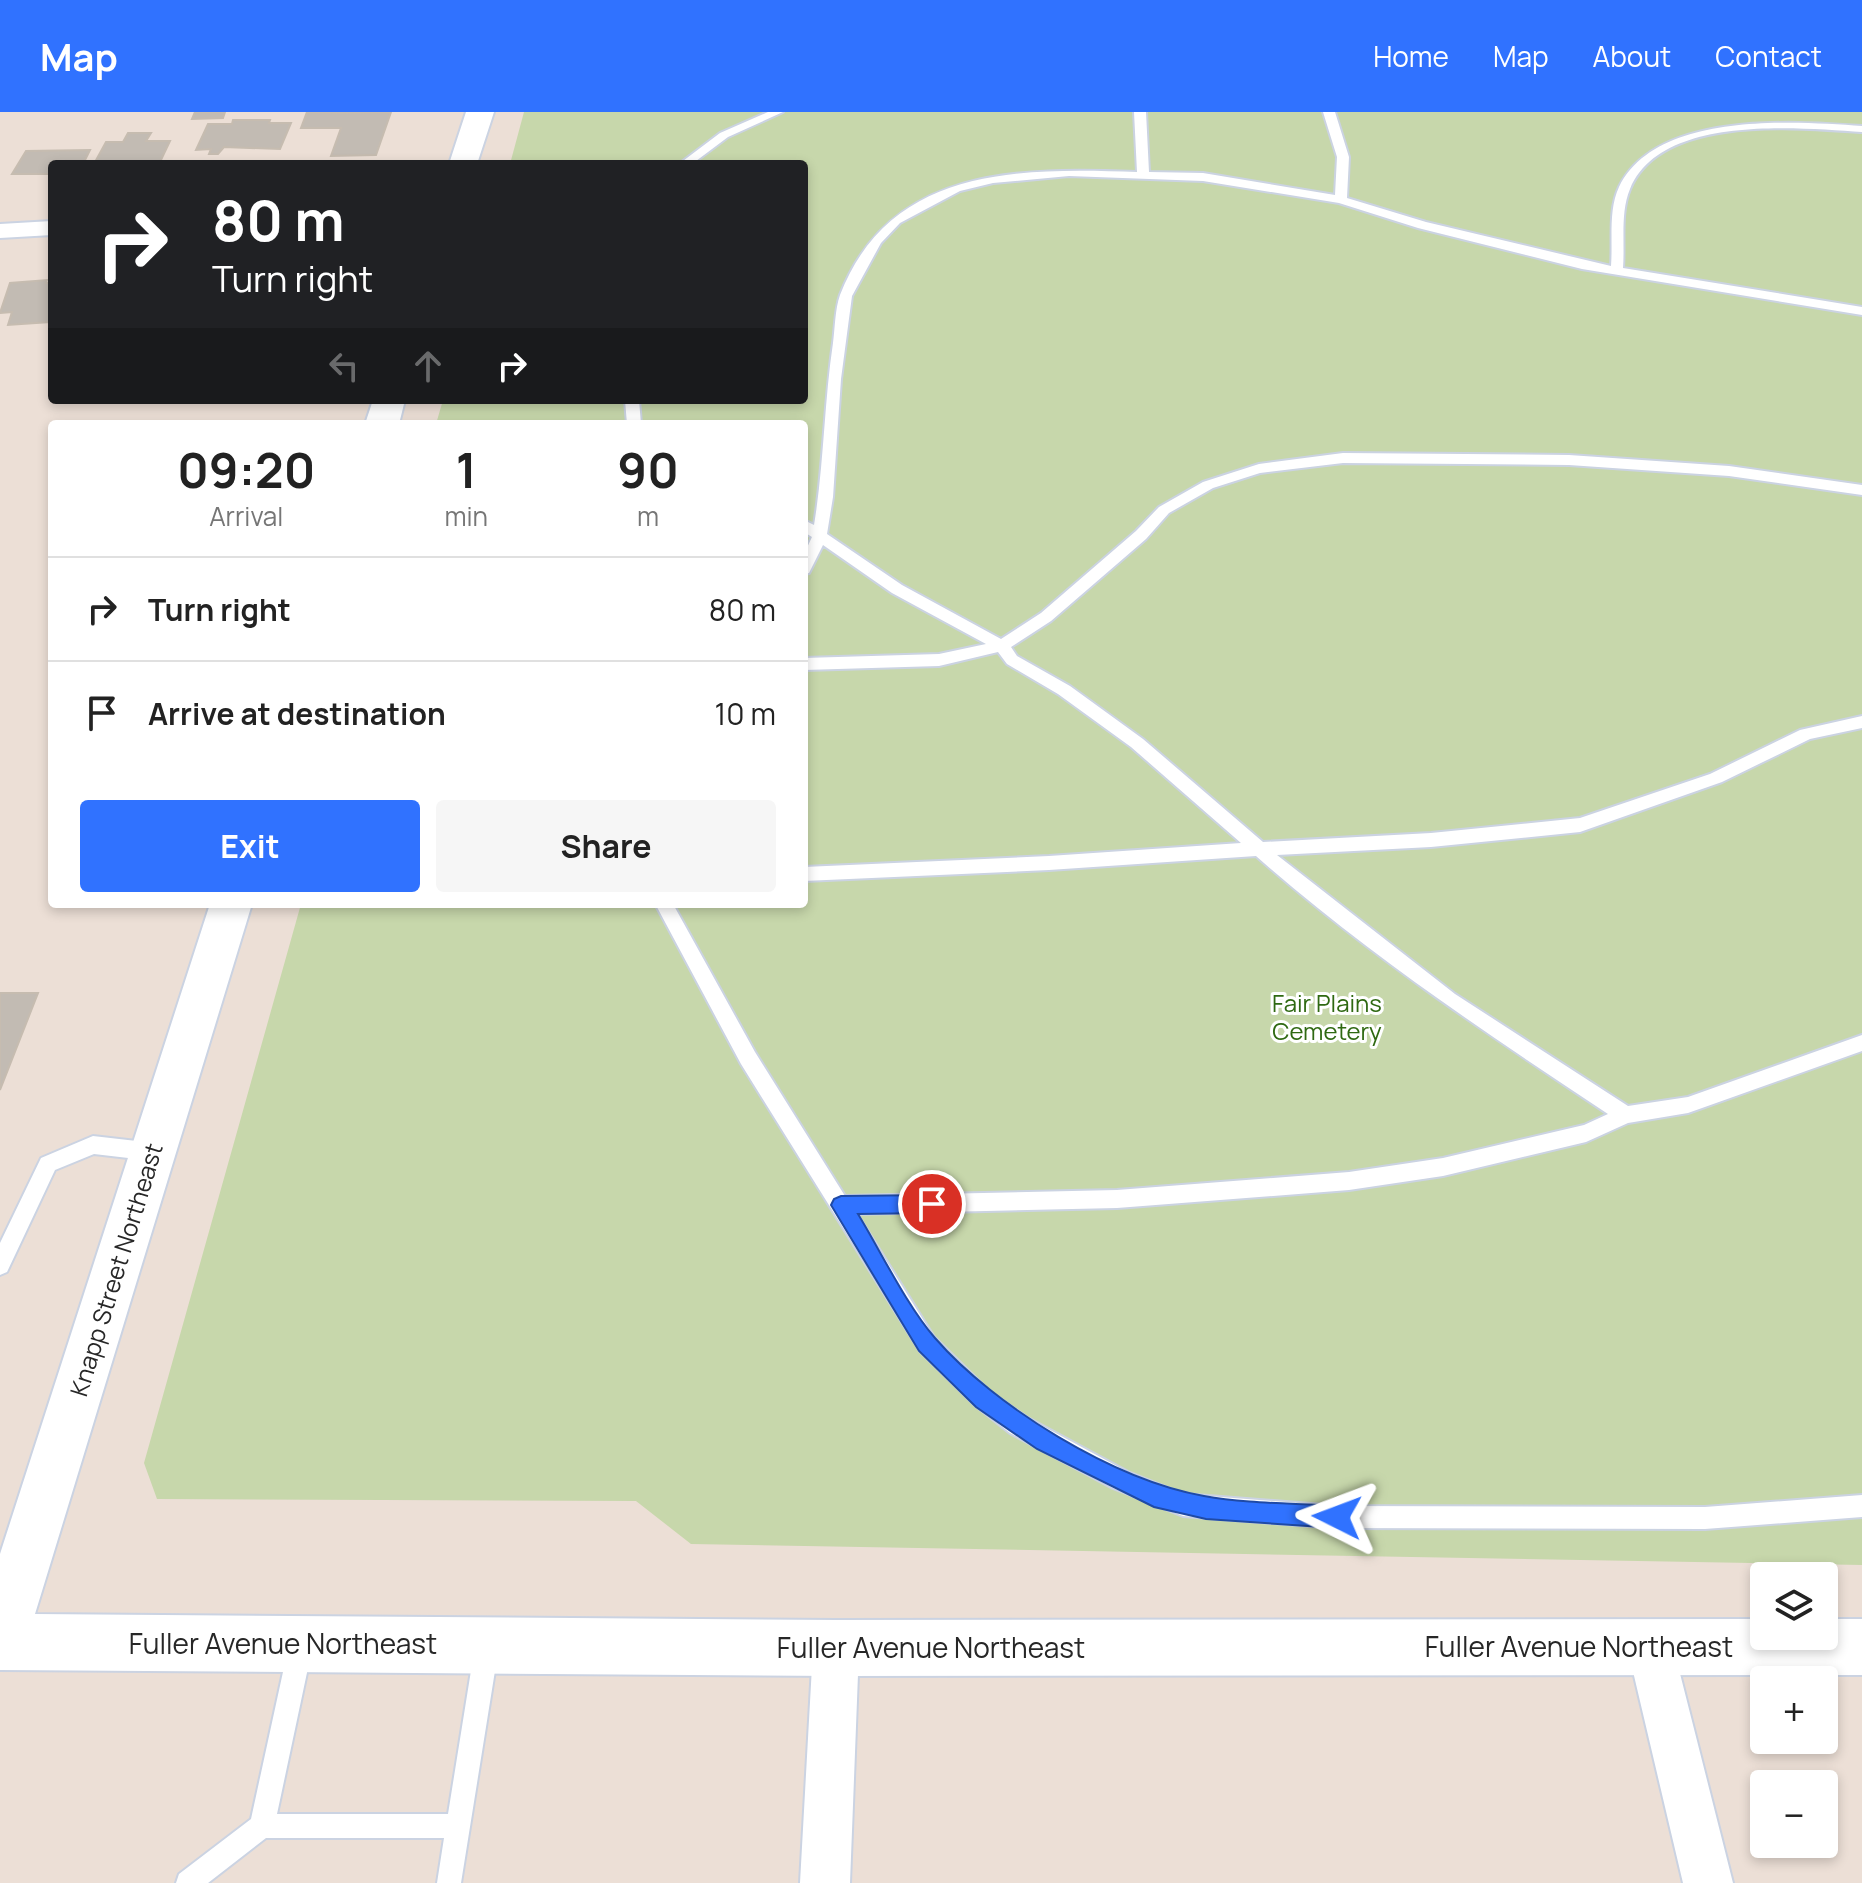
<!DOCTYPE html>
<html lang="en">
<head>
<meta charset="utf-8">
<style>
  :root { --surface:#fff; --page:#f6f6f6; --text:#222; --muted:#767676; --line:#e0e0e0; --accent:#3072ff }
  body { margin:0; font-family:Manrope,sans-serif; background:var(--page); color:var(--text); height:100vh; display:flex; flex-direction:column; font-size:30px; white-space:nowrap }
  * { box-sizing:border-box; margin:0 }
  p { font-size:26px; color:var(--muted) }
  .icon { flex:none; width:44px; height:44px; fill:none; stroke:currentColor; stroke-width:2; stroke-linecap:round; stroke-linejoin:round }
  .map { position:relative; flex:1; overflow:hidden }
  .sheet { position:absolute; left:48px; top:308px; width:760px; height:488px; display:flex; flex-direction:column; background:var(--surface); border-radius:8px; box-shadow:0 4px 12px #0003 }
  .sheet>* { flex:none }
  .guide { position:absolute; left:48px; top:48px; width:760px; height:244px; border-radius:8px; box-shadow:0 4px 12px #0003; background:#202124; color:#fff; overflow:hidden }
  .fabs { position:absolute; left:1750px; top:1450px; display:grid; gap:16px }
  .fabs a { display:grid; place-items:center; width:88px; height:88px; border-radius:8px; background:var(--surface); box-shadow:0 4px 12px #0003; font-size:40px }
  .pin { position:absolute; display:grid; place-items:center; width:68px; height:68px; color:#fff; margin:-34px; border:4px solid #fff; border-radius:50%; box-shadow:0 2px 8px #0007 }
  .me { position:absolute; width:88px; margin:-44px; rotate:273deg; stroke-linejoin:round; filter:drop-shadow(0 0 6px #0008) }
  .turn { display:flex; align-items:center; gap:28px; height:168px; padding:0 32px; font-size:36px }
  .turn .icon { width:104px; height:104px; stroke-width:2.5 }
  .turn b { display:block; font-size:56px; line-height:68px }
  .lanes { display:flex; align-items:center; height:76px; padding:0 32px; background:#0003; justify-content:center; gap:40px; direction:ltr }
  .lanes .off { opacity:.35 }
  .eta { display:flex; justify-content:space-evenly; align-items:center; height:136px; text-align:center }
  .eta b { font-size:48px; font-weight:700; line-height:56px }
  .cta { display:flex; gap:16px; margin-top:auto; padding:16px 32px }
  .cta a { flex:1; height:92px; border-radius:8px; background:var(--accent); color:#fff; font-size:32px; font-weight:700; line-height:92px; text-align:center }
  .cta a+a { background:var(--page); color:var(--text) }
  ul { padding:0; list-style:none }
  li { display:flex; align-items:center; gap:24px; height:104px; padding:0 32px; border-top:2px solid var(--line) }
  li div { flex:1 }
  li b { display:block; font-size:30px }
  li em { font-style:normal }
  header { display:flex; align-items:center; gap:48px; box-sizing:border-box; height:112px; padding:0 40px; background:var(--accent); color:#fff }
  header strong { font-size:38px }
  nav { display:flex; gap:44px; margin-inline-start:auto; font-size:28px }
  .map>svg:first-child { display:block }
</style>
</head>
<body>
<header>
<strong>Map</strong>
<nav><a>Home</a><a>Map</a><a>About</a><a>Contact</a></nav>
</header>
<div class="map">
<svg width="1862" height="1771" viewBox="0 0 1862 1771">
  <rect width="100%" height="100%" fill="#ecdfd6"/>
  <!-- cemetery -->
  <path fill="#c7d7ab" d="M524 0H1862V1453L691 1432 636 1389 157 1387 144 1351 301 792H804V312H436L443 288H804V52H510Z"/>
  <!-- building -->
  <path fill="#c2bbb3" stroke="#c6bcb0" stroke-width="2" d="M195 0H225L223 6 192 7Z
    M307 0 341 1 391 0 376 43 331 44 341 16H301Z
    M233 8H270L269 11H291L280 37 224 35 218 42H209L211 37 196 38 208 12H232Z
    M128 21H151L146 29H170L160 50 94 52 106 30H123Z
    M90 38 83 52H52V62H12L26 39Z
    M47 168 46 171H52L50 210 8 213 12 200 0 201 10 171Z
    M0 881H38L0 978Z"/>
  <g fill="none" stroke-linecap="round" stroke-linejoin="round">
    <defs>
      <path id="lane" d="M768 0H783L728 25 692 52H679L720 21Z
        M1134 0H1146L1149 60 1203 61 1335 83 1337 45 1323 0H1335L1349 45 1347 86 1426 110 1611 154C1613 129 1608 98 1619 75 1656 0 1790 9 1862 14V20C1797 16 1661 2 1630 77 1620 101 1625 130 1623 156L1862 195V203L1582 157 1418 116 1339 91 1203 69 1069 64 993 71 960 79 900 111 881 131 852 184 841 267 833 385 827 422 902 473 1001 527 1041 501 1136 419 1159 395 1203 370 1259 352 1343 341 1569 343 1729 354 1862 373V383L1729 364 1569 353 1343 351 1260 361 1213 376 1169 401 1146 427 1051 509 1011 535 1017 544 1070 574 1143 627 1263 730 1431 721 1580 706 1710 662 1800 618 1862 604V616L1810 627 1722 670 1580 720 1431 735 1277 743 1455 882 1628 994 1688 985 1862 923V939L1688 1001 1628 1011 1586 1030 1443 1064 1349 1078 1117 1096 857 1102 934 1225 990 1280 1026 1305 1128 1360 1183 1382 1337 1394 1705 1395 1862 1383V1405L1705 1417 1337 1416 1183 1404 1113 1376 1010 1321 976 1294 920 1239 741 952 658 797 655 792H673L755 940 845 1084 1117 1078 1349 1060 1443 1046 1584 1013 1608 1002C1486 921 1366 841 1256 744L1049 758 804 769V755L1049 744 1241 731 1131 635 1058 582 1007 552 998 540 939 554 804 558V546L939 542 986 532 892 481 823 433 809 461 804 462V442L812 425 804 420V408L814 413C824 353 824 291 833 231 835 216 835 197 840 183 890 54 1020 56 1137 60Z
        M625 288H639L641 312H627Z
        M93 1024 154 1031 161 1034 164 1040 161 1046 154 1049 94 1042 55 1058 7 1160 0 1163V1131L41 1046Z
        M300 1525 308 1529 312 1537 277 1702H448L474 1540 478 1532 486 1528 494 1532 498 1540 461 1771H437L444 1726H266L208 1771H176L179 1762 251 1707 288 1537 292 1529Z"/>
      <path id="street" d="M52 109V123L0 126V112Z
        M1650 1511 1666 1518 1673 1534 1733 1771H1683L1627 1534 1634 1518Z
        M836 1513 852 1520 859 1536 850 1771H800L813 1536 820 1520Z"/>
      <path id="secondary" d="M466 0H494L477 52H449Z
        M373 288H405L399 312H365Z
        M210 792H252L35 1502 836 1508 1764 1507V1524H1824V1507H1862V1563L836 1564 0 1558V1442Z"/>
    </defs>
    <!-- lane casing -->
    <use href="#lane" stroke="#cbd3e2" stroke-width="4"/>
    <!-- street casing -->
    <use href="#street" stroke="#cbd3e2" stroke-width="4"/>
    <!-- secondary casing -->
    <use href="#secondary" stroke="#cbd3e2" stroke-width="4"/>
    <!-- lane -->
    <use href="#lane" fill="#fff" fill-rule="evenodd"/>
    <!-- street -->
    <use href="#street" fill="#fff" fill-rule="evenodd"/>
    <!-- secondary -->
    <use href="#secondary" fill="#fff" fill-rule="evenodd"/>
  </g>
  <!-- route -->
  <path fill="#3072ff" stroke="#1f4aa6" stroke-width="2" d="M932 1083 942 1092 932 1101 858 1102C881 1140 907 1194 935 1226 995 1295 1114 1368 1204 1384 1247 1392 1294 1391 1337 1394L1345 1397 1349 1405 1345 1413 1337 1416 1206 1407 1154 1395 1037 1337 976 1295 919 1239 831 1093 834 1087 841 1084Z"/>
  <g text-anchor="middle" stroke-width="6" stroke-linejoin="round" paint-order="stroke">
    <!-- park labels -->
    <g font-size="24" fill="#2f6912" stroke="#fff">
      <text x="1327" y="900">Fair Plains<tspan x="1327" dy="28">Cemetery</tspan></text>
    </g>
    <!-- street labels -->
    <g font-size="24" fill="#272727" stroke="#fff">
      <text transform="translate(117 1158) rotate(-73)" y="8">Knapp Street Northeast</text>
    </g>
    <!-- near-street labels -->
    <g font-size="28" fill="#272727" stroke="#fff">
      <text x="283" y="1542">Fuller Avenue Northeast</text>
      <text x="1579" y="1545">Fuller Avenue Northeast</text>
      <text x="931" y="1546">Fuller Avenue Northeast</text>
    </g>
  </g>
</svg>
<div class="fabs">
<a><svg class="icon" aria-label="layers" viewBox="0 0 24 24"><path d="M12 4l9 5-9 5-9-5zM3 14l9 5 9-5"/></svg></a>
<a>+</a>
<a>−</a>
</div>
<div class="pin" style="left:932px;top:1092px;background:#d93025"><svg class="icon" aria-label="arrive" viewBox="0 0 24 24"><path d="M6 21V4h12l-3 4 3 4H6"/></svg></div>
<svg class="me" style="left:1337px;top:1405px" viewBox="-20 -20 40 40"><path d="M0-17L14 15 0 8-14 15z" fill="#3072ff" stroke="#fff" stroke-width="4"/></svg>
<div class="guide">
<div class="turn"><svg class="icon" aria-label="right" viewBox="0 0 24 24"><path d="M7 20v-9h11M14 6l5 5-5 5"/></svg><div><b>80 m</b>Turn right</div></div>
<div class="lanes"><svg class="icon off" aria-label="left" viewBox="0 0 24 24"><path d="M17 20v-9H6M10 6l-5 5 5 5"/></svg><svg class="icon off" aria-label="ahead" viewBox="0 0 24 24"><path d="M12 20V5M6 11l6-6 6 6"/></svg><svg class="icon" aria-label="right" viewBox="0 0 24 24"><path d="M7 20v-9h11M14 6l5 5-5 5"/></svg></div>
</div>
<section class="sheet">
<div class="eta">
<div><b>09:20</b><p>Arrival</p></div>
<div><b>1</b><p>min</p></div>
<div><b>90</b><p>m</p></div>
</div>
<ul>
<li><svg class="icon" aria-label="right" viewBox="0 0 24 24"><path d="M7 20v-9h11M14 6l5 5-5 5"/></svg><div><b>Turn right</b></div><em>80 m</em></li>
<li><svg class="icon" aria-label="arrive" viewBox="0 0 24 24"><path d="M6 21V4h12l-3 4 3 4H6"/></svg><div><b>Arrive at destination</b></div><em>10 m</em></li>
</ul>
<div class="cta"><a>Exit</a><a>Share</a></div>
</section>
</div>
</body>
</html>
